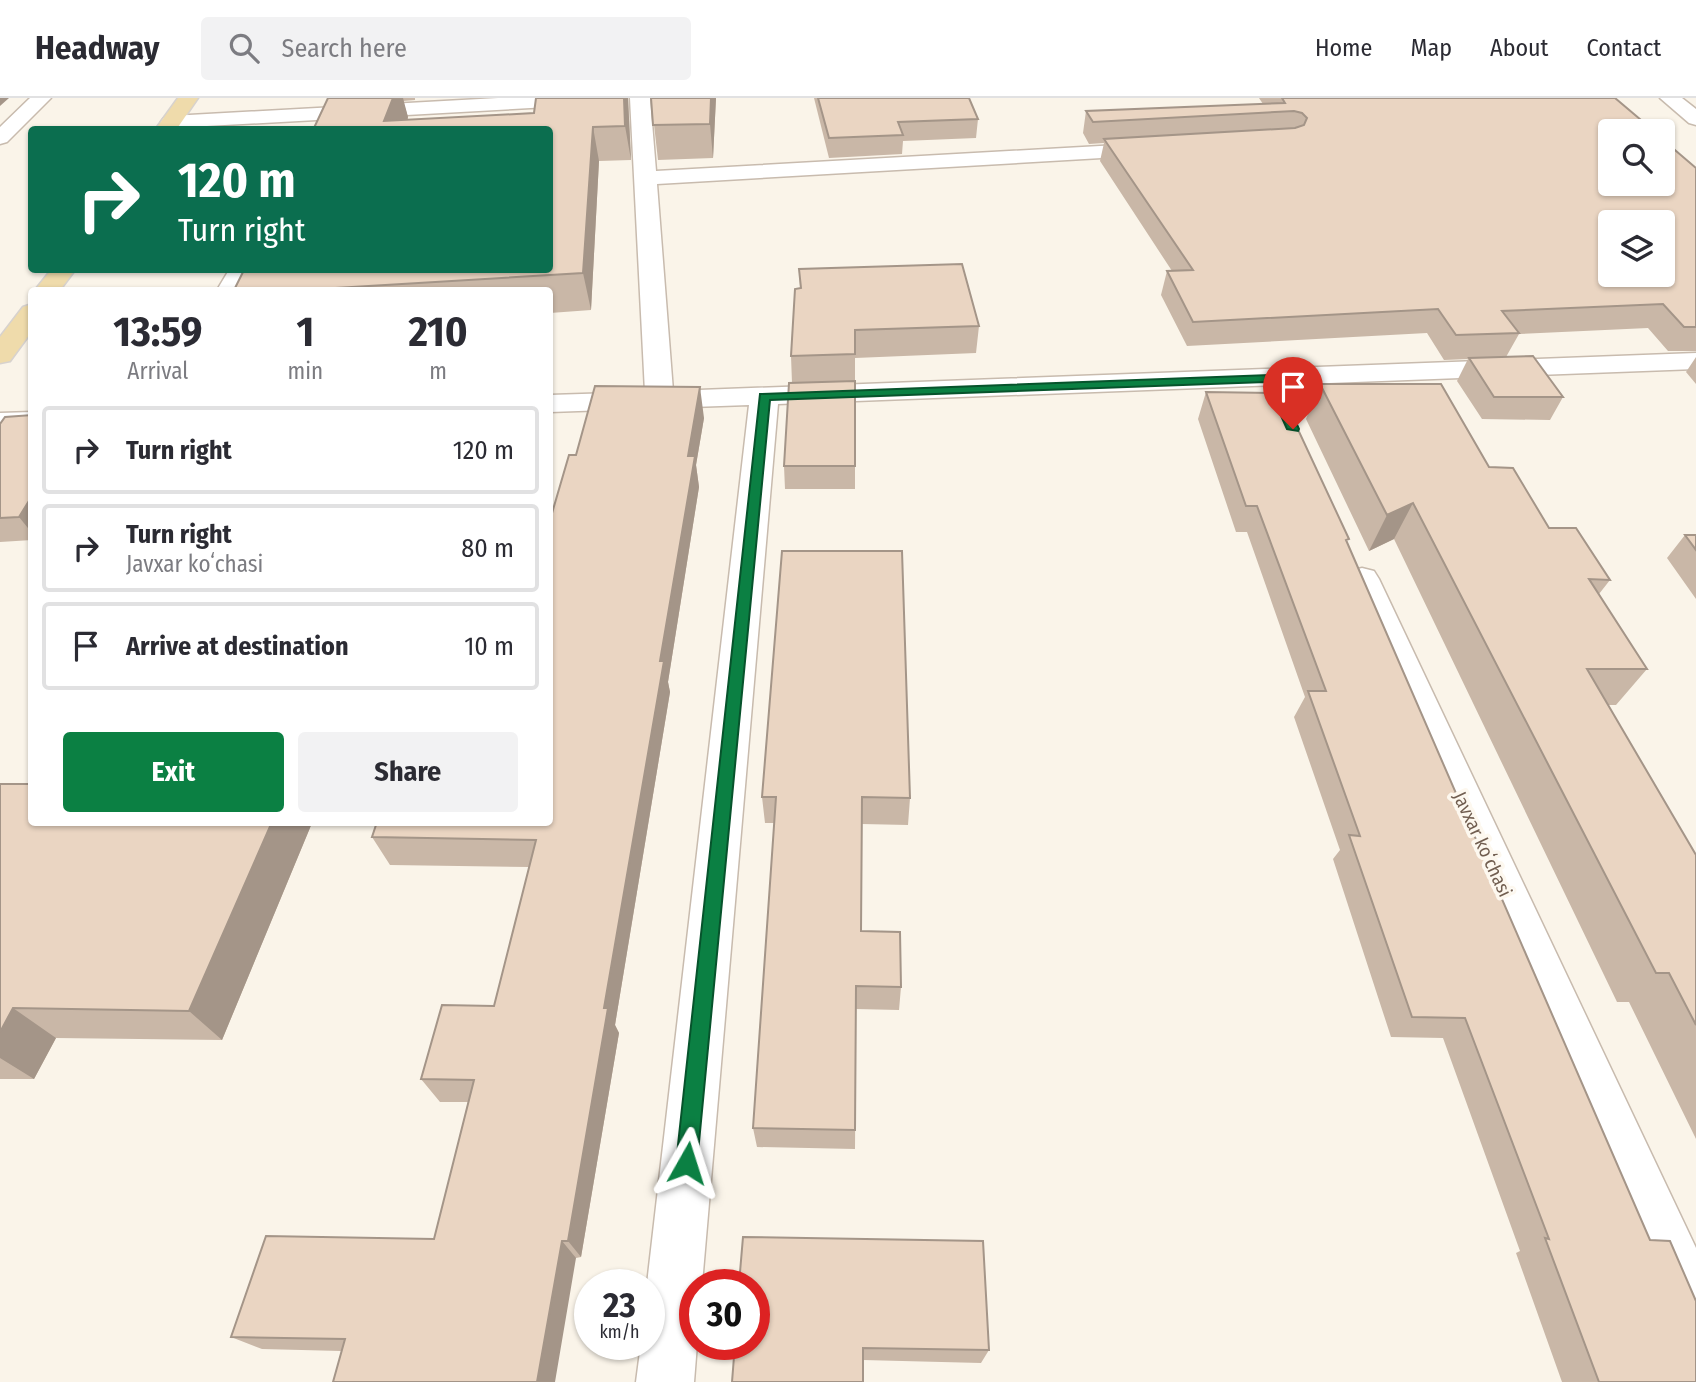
<!DOCTYPE html>
<html lang="en">
<head>
<meta charset="utf-8">
<style>
  :root { --surface:#fff; --page:#f2f2f3; --text:#2b2b33; --muted:#7c7c81; --line:#e1e1e2; --accent:#0b8043 }
  body { margin:0; font-family:"Fira Sans Condensed",sans-serif; background:var(--page); color:var(--text); height:100vh; display:flex; flex-direction:column; font-size:26px; white-space:nowrap }
  * { box-sizing:border-box; margin:0 }
  p { font-size:23px; color:var(--muted) }
  .icon { flex:none; width:38px; height:38px; fill:none; stroke:currentColor; stroke-width:2; stroke-linecap:round; stroke-linejoin:round }
  .map { position:relative; flex:1; overflow:hidden }
  .sheet { position:absolute; left:28px; top:189px; width:525px; height:539px; display:flex; flex-direction:column; background:var(--surface); border-radius:7px; box-shadow:0 2px 5px #0004 }
  .sheet>* { flex:none }
  .hud { position:absolute; left:28px; top:28px; width:525px; height:147px; border-radius:7px; box-shadow:0 2px 5px #0004; background:#0b6e4f; color:#fff; overflow:hidden }
  .tools { position:absolute; left:1598px; top:21px; display:grid; gap:14px }
  .tools a { display:grid; place-items:center; width:77px; height:77px; border-radius:7px; background:var(--surface); box-shadow:0 2px 5px #0004; font-size:35px }
  .speed { position:absolute; left:574px; top:1171px; display:flex; gap:14px; font-size:35px; font-weight:700; text-align:center }
  .speed>* { display:grid; place-content:center; width:91px; height:91px; border-radius:50%; background:var(--surface); box-shadow:0 2px 5px #0004; line-height:1 }
  .speed small { font-size:18px; font-weight:400 }
  .speed .limit { border:10px solid #d22; background:#fff; color:#111 }
  .pin { position:absolute; display:grid; place-items:center; width:60px; height:60px; color:#fff; margin:-72px -30px; border-radius:50% 50% 50% 0; rotate:-45deg; box-shadow:0 0 7px #0007 }
  .pin .icon { rotate:45deg }
  .me { position:absolute; width:77px; margin:-38px; rotate:6deg; stroke-linejoin:round; filter:drop-shadow(0 0 5px #0008) }
  .turn { display:flex; align-items:center; gap:24px; height:147px; padding:0 35px; font-size:32px }
  .turn .icon { width:91px; height:91px; stroke-width:2.5 }
  .turn b { display:block; font-size:49px; line-height:60px }
  .eta { display:flex; justify-content:space-evenly; align-items:center; height:119px; text-align:center }
  .eta b { font-size:42px; font-weight:700; line-height:49px }
  .action { display:flex; gap:14px; margin-top:auto; padding:14px 35px }
  .action a { flex:1; height:80px; border-radius:7px; background:var(--accent); color:#fff; font-size:28px; font-weight:700; line-height:80px; text-align:center }
  .action a+a { background:var(--page); color:var(--text) }
  ul { padding:0; list-style:none }
  li { display:flex; align-items:center; gap:21px; height:88px; margin:0 14px 10px; padding:0 21px; border:4px solid var(--line); border-radius:7px }
  li div { flex:1 }
  li b { display:block; font-size:26px }
  li em { font-style:normal }
  header { display:flex; align-items:center; gap:42px; box-sizing:border-box; height:98px; padding:0 35px; background:var(--surface); border-bottom:2px solid var(--line) }
  header strong { font-size:33px }
  nav { display:flex; gap:38px; margin-inline-start:auto; font-size:24px }
  .search { width:490px; height:63px; background:var(--page); display:flex; align-items:center; gap:18px; box-sizing:border-box; padding:0 24px; border-radius:7px; color:var(--muted); font-size:26px }
  .map>svg:first-child { display:block }
</style>
</head>
<body>
<header>
<strong>Headway</strong>
<div class="search"><svg class="icon" aria-label="search" viewBox="0 0 24 24"><circle cx="10" cy="10" r="6"/><path d="M15 15l6 6"/></svg>Search here</div>
<nav><a>Home</a><a>Map</a><a>About</a><a>Contact</a></nav>
</header>
<div class="map">
<svg width="1696" height="1284" viewBox="0 0 1696 1284">
  <rect width="100%" height="100%" fill="#faf4e9"/>
  <g fill="none" stroke-linecap="round" stroke-linejoin="round">
    <defs>
      <path id="minor" d="M30 0H51L7 44 0 46V29Z
        M498 0H613L603 6 171 30 164 28 161 24 164 20 171 18Z
        M630 0H650L656 73 1153 45 1160 47 1163 51 1160 55 1153 57 657 86 673 293 1696 255V271L778 306 702 1186H695V1246H697L694 1284H636L641 1246H649L647 1186 749 307 550 314V297L645 294Z
        M1660 0H1682L1696 11V27L1689 25Z
        M229 172H253L242 192H217Z
        M32 314V332L0 333V315Z
        M1362 470 1374 473 1379 481 1696 1150V1239L1676 1231 1345 481 1350 473Z"/>
      <path id="major" d="M178 0H198L176 32H155Z
        M51 172H75L60 192H35Z
        M32 206V233L10 263 0 265V239L23 209Z"/>
    </defs>
    <!-- minor casing -->
    <use href="#minor" stroke="#c8bbae" stroke-width="3"/>
    <!-- major casing -->
    <use href="#major" stroke="#d7d2ce" stroke-width="3"/>
    <!-- minor -->
    <use href="#minor" fill="#fff" fill-rule="evenodd"/>
    <!-- major -->
    <use href="#major" fill="#efdbab" fill-rule="evenodd"/>
  </g>
  <!-- wall -->
  <path fill="#c9b7a7" d="M328 0H415V2L403 3 408 19V22L534 15 536 0H628L631 62 599 63 591 212 550 215V192H234Z
    M651 0H716L713 60 658 62Z
    M814 0H969L978 21 976 40 903 43 902 56 829 60Z
    M1259 0H1615L1696 70V253H1668L1648 230 1519 236 1506 259 1563 299 1550 322 1482 321 1457 283 1468 261 1444 262 1427 235 1187 248 1161 197 1167 173H1172L1100 63 1104 45 1089 46 1083 35 1086 13 1263 6Z
    M799 171 979 228 976 255 855 260V391H785L784 368 792 285 791 258 800 190Z
    M1696 259V286L1686 274Z
    M1320 286 1489 369 1549 430 1610 482 1599 496 1647 571 1616 607H1608L1696 757V1041L1629 904H1617L1394 441 1369 453 1306 321Z
    M1206 294 1347 444 1696 1284H1562L1516 1155 1520 1153 1443 940 1391 939 1333 761 1340 752 1294 619 1305 599 1247 434H1236L1198 321Z
    M32 317V442L0 444V326Z
    M704 320 696 367 699 389 668 584 670 594 615 927 619 935 581 1159 576 1160 341 1253 262 1251 231 1239 434 1141 468 1004H440L421 981 494 908 529 769 390 767 372 739 550 724V422L576 357Z
    M1685 437H1696V501L1667 460Z
    M0 686 312 725 222 942 56 940 34 981H0Z
    M762 699 910 700 908 727 862 726 861 833 901 889 899 912 856 911 855 1051 757 1049 753 1030 774 725H765Z
    M743 1139 989 1252 981 1265 863 1262Z"/>
  <!-- shaded-wall -->
  <path fill="#a49588" d="M0 0H9L0 8Z
    M393 0H403L408 19 404 32 384 23Z
    M624 0H628L631 62 625 28Z
    M711 0H716L713 60 710 26Z
    M593 29 599 63 591 212 583 175Z
    M700 289 704 320 696 367 699 389 668 584 670 594 615 927 619 935 581 1159 568 1143 604 910 660 563 688 358Z
    M32 398V435L19 419Z
    M1413 405 1394 441 1369 453 1387 417Z
    M272 724 312 725 222 942 189 913Z
    M13 910 56 940 34 981 0 960V934Z
    M562 1143 576 1160 555 1284H537Z"/>
  <!-- building -->
  <path fill="#ead5c2" stroke="#a49588" stroke-width="2" fill-rule="evenodd" d="M328 0H393L384 23 534 15 536 0H624L625 28 593 29 583 175 302 192H234L244 172H550V32H313Z
    M651 0H711L710 26 653 27Z
    M818 0H969L978 21 898 24 903 37 829 40Z
    M1282 0H1615L1654 33H1610V86H1662V41L1696 70V229H1684L1663 206 1502 213 1519 235 1456 237 1438 211 1193 224 1167 173 1193 172 1104 41 1295 30 1304 27 1307 20 1302 15 1294 13 1093 24 1086 13 1285 5ZM1610 124H1662V177H1610Z
    M962 166 979 228 855 232V256L791 258 795 191 801 190 799 171Z
    M1533 258 1563 299H1494L1469 260Z
    M855 283V368H784L789 285Z
    M1320 286H1441L1489 369 1513 370 1549 430H1576L1610 482 1589 481 1647 571H1587L1696 757V927L1669 875H1656L1413 405 1387 417Z
    M595 288 700 289 688 358H695L660 563H664L604 910H608L568 1143H562L537 1284H333L345 1241 231 1239 266 1138 434 1141 474 982 421 981 442 907 494 908 536 742 372 739 377 724H550V487L551 480H550V422L569 357H576Z
    M1206 294 1281 295 1349 441 1346 442 1650 1142 1670 1143 1696 1203V1284H1599L1545 1140 1549 1141 1465 920 1412 919 1349 737 1360 738 1308 593H1326L1257 408H1246Z
    M32 317V398L19 419 0 420V326L5 319Z
    M1685 437H1696V452Z
    M782 453H902L910 700 862 699 861 833 900 834 901 889 856 888 855 1032 753 1030 776 699H762Z
    M0 686H32V724H272L189 913 13 910 0 934Z
    M743 1139 983 1143 989 1252 863 1250V1284H732L735 1246H754V1186H739Z"/>
  <!-- route -->
  <path fill="#0b8043" stroke="#07532c" stroke-width="2" d="M1270 277 1276 280 1299 331 1298 333 1287 331 1266 284 770 302 697 1065 694 1073 687 1076 679 1073 676 1065 760 296Z"/>
  <g text-anchor="middle" stroke-width="7" stroke-linejoin="round" paint-order="stroke">
    <!-- street labels -->
    <g font-size="19" fill="#715e50" stroke="#fdf8ef">
      <text transform="translate(1483 746) rotate(65)" y="7">Javxar koʻchasi</text>
    </g>
  </g>
</svg>
<div class="tools">
<a><svg class="icon" aria-label="search" viewBox="0 0 24 24"><circle cx="10" cy="10" r="6"/><path d="M15 15l6 6"/></svg></a>
<a><svg class="icon" aria-label="layers" viewBox="0 0 24 24"><path d="M12 4l9 5-9 5-9-5zM3 14l9 5 9-5"/></svg></a>
</div>
<div class="speed"><div>23<small>km/h</small></div><div class="limit">30</div></div>
<div class="pin" style="left:1293px;top:331px;background:#d93025"><svg class="icon" aria-label="arrive" viewBox="0 0 24 24"><path d="M6 21V4h12l-3 4 3 4H6"/></svg></div>
<svg class="me" style="left:687px;top:1065px" viewBox="-20 -20 40 40"><path d="M0-17L14 15 0 8-14 15z" fill="#0b8043" stroke="#fff" stroke-width="4"/></svg>
<div class="hud">
<div class="turn"><svg class="icon" aria-label="right" viewBox="0 0 24 24"><path d="M7 20v-9h11M14 6l5 5-5 5"/></svg><div><b>120 m</b>Turn right</div></div>
</div>
<section class="sheet">
<div class="eta">
<div><b>13:59</b><p>Arrival</p></div>
<div><b>1</b><p>min</p></div>
<div><b>210</b><p>m</p></div>
</div>
<ul>
<li><svg class="icon" aria-label="right" viewBox="0 0 24 24"><path d="M7 20v-9h11M14 6l5 5-5 5"/></svg><div><b>Turn right</b></div><em>120 m</em></li>
<li><svg class="icon" aria-label="right" viewBox="0 0 24 24"><path d="M7 20v-9h11M14 6l5 5-5 5"/></svg><div><b>Turn right</b><p>Javxar koʻchasi</p></div><em>80 m</em></li>
<li><svg class="icon" aria-label="arrive" viewBox="0 0 24 24"><path d="M6 21V4h12l-3 4 3 4H6"/></svg><div><b>Arrive at destination</b></div><em>10 m</em></li>
</ul>
<div class="action"><a>Exit</a><a>Share</a></div>
</section>
</div>
</body>
</html>
